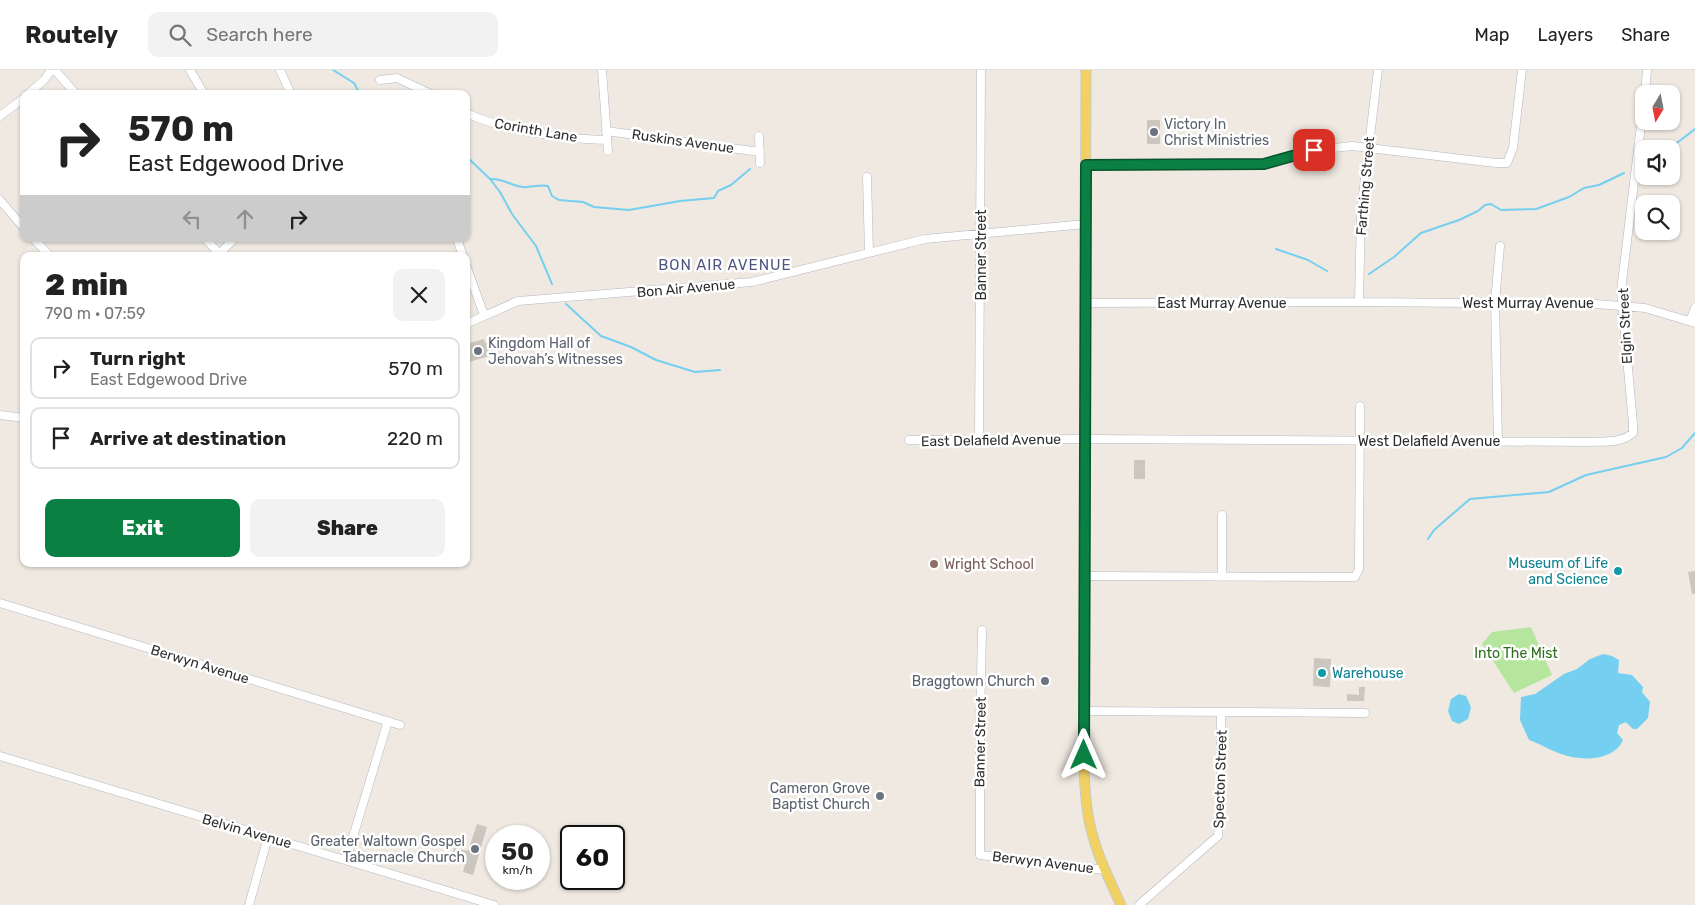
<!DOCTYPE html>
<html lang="en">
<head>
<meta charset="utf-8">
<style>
  :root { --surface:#fff; --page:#f2f2f2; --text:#222; --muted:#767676; --line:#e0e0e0; --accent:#0b8043 }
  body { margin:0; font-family:Rubik,sans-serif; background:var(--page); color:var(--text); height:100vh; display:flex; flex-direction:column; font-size:19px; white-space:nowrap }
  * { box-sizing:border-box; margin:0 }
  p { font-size:16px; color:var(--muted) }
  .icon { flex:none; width:28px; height:28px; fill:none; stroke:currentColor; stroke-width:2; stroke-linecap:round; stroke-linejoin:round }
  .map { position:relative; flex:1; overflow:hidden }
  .sheet { position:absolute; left:20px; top:182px; width:450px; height:315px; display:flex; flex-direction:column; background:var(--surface); border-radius:10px; box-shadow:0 1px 4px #0004 }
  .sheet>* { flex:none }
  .hud { position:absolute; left:20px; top:20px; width:450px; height:152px; border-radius:10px; box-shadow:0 1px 4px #0004; background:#fff; color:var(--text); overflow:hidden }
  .needle { width:32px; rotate:190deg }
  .controls { position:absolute; left:1635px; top:15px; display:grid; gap:10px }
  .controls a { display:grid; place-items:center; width:45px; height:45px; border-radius:10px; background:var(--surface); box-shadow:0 1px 4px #0004; font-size:25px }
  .speed { position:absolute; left:485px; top:755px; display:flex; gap:10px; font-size:25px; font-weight:700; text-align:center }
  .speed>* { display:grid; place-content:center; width:65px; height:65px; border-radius:50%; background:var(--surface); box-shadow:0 1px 4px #0004; line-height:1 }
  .speed small { font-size:12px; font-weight:400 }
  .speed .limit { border:2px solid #111; border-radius:8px; background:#fff; color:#111 }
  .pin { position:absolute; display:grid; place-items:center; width:42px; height:42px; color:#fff; margin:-21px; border-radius:10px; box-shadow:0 2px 8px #0006 }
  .me { position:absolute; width:55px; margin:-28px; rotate:0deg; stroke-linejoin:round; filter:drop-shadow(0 0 4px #0008) }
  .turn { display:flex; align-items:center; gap:18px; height:105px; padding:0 25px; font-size:22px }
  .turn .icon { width:65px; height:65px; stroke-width:2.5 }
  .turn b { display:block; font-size:35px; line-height:42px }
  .lanes { display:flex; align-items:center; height:48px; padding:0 25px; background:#0003; justify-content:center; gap:25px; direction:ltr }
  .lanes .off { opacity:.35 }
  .round { display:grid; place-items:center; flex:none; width:52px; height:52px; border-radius:10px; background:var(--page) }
  .overview { display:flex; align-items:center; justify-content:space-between; height:85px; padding:0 25px }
  h1 { font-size:30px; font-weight:800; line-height:38px }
  .primary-button { display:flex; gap:10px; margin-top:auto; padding:10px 25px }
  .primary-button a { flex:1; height:58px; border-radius:10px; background:var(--accent); color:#fff; font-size:20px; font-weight:800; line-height:58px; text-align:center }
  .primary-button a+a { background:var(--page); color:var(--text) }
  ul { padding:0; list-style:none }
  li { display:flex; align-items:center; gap:15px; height:62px; margin:0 10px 8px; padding:0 15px; border:2px solid var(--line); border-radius:10px }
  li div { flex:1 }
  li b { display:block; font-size:19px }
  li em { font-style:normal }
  header { display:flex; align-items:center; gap:30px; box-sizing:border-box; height:70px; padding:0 25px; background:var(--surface); border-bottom:1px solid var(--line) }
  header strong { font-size:24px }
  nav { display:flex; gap:28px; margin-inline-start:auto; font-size:18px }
  .search { width:350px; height:45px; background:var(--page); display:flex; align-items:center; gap:12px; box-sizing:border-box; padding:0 18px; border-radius:10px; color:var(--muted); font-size:19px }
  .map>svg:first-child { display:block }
</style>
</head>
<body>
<header>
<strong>Routely</strong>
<div class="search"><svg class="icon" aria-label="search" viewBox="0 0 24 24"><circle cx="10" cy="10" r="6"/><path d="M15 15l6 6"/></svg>Search here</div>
<nav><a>Map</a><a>Layers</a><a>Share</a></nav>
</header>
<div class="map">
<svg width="1695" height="835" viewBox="0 0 1695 835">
  <rect width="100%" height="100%" fill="#efe9e1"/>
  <!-- green -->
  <path fill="#b6e59e" d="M1531 557 1552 605 1514 623 1482 574 1492 562Z"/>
  <!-- water -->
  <path fill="#75cff0" d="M1603 584 1612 586 1619 590 1618 603 1632 605 1643 617 1642 622 1650 632 1648 648 1637 659H1633L1626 652 1619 655 1617 663 1623 670C1613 692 1580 691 1561 684 1550 680 1540 674 1529 670L1520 650 1521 627 1535 624 1564 604 1577 599 1590 589Z
    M1459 624 1466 626 1471 637 1468 649 1459 654 1452 651 1448 641 1451 629Z"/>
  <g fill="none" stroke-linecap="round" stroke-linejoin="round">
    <!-- stream -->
    <path stroke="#75cff0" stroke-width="2" d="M333 0 354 13 360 24
      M1669 79 1695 59
      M466 86 490 109 500 122 512 144 536 176 552 214
      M490 109C503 108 511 116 523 117 531 118 539 114 548 116L552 126 559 130 583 132 594 137 629 140 680 131 714 128 718 121 731 115 750 99
      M1276 179 1308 190 1327 201
      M1369 204 1394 187 1421 163 1459 150 1478 141 1485 135 1491 134 1501 140 1536 139 1569 127 1584 118 1599 115 1624 103
      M566 234 601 266 631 277 656 290 695 302 720 300
      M1428 469 1434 460 1470 429 1549 422 1586 405 1666 387 1682 378 1695 363"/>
  </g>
  <!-- building -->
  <path fill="#cbc7bf" d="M1147 50H1160V74H1147Z
    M484 269 485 273 492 271 495 280 488 282 489 286 466 293V274Z
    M1134 390H1145V409H1134Z
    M1695 501V524H1692L1688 502Z
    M1314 588 1331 589 1330 617 1313 616Z
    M1359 617H1365L1364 631H1347V624L1359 625Z
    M477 754 487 757 473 805 463 802 465 794 451 787 454 778 468 781Z"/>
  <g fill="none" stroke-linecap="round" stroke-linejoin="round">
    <defs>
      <path id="minor" d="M55 0 76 24
        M190 0 204 24
        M280 0 291 24
        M602 0 608 81
        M380 10 397 8 431 24
        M28 24 45 9 51 0
        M1645 24 1647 0
        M466 43C506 61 563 69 607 70
        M0 46 24 28
        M606 61 760 82
        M759 66 760 93
        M1086 95 1264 94 1315 80 1352 76 1496 93H1507L1513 78 1522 0
        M867 107 869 183
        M0 130 24 158
        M34 169 50 186
        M206 169 221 186
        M457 169 463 186
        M219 184 234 169
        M466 195 484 245
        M1359 232 1361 142 1378 0
        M1086 233 1359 232 1596 234 1645 238 1695 253
        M1690 251 1695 238
        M466 254 518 231 752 212 925 169 1086 154
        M0 345 24 348
        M909 370 1085 369 1588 372C1603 371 1620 374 1633 363V354L1621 221 1644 30
        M979 370 981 0
        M1498 371 1495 232 1500 176
        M1085 506 1355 507 1359 499 1360 336
        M1222 507V445
        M0 533 400 655
        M982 560 980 654V785L1105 800
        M1084 641 1365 643
        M0 686 494 835
        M346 790 388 651
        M249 835 268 767
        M1139 835 1218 766 1221 730V643"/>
      <path id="major" d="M1086 0 1084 701C1085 719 1086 738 1090 755 1096 783 1109 809 1121 835"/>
    </defs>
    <!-- minor casing -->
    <use href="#minor" stroke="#b4b7c1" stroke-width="9"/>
    <!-- major casing -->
    <use href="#major" stroke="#c9c9c9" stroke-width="11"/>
    <!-- minor -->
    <use href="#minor" stroke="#fff" stroke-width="8"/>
    <!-- major -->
    <use href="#major" stroke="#f2d163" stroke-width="9"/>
  </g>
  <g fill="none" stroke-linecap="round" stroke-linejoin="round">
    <defs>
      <path id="route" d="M1084 685 1086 95 1264 94 1314 80"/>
    </defs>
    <!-- route casing -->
    <use href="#route" stroke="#07532c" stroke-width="12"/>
    <!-- route -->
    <use href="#route" stroke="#0b8043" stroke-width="9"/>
  </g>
  <!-- markers -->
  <g fill="#6b7280" stroke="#fff" stroke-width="2">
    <circle cx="1154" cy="62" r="5"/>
    <circle cx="478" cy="281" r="5"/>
    <circle cx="1045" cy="611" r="5"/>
    <circle cx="880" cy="726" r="5"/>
    <circle cx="475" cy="779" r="5"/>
  </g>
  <circle fill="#8d6e63" stroke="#fff" stroke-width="2" cx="934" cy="494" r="5"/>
  <g fill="#0f9aa8" stroke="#fff" stroke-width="2">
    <circle cx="1618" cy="501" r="5"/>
    <circle cx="1322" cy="603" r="5"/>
  </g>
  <g text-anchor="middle" stroke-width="5" stroke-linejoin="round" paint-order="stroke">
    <!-- worship labels -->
    <g font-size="14" fill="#5b616d" stroke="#fff" text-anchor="end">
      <text x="1164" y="59" text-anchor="start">Victory In<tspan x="1164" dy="16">Christ Ministries</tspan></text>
      <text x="488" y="278" text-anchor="start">Kingdom Hall of<tspan x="488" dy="16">Jehovah’s Witnesses</tspan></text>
      <text x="1035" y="616">Braggtown Church</text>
      <text x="870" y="723">Cameron Grove<tspan x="870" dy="16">Baptist Church</tspan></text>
      <text x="465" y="776">Greater Waltown Gospel<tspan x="465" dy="16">Tabernacle Church</tspan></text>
    </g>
    <!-- street labels -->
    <g font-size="14" fill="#2e2e2e" stroke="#fff">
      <text transform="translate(536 60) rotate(10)" y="5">Corinth Lane</text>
      <text transform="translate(683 71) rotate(8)" y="5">Ruskins Avenue</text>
      <text transform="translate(1365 116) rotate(-85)" y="5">Farthing Street</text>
      <text transform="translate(981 185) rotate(-90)" y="5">Banner Street</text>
      <text transform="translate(686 218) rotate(-5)" y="5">Bon Air Avenue</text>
      <text x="1222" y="238">East Murray Avenue</text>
      <text x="1528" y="238">West Murray Avenue</text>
      <text transform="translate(1625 256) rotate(-93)" y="5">Elgin Street</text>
      <text transform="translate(991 370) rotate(-1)" y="5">East Delafield Avenue</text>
      <text x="1429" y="376">West Delafield Avenue</text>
      <text transform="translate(200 594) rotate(17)" y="5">Berwyn Avenue</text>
      <text transform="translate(980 672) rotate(-89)" y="5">Banner Street</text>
      <text transform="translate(1220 709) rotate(-88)" y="5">Specton Street</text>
      <text transform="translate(247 761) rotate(16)" y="5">Belvin Avenue</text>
      <text transform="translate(1043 792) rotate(7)" y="5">Berwyn Avenue</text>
    </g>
    <!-- culture labels -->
    <g font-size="14" fill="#0d838f" stroke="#fff" text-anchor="end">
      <text x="1608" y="498">Museum of Life<tspan x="1608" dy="16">and Science</tspan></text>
      <text x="1332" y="608" text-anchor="start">Warehouse</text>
    </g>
    <!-- education labels -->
    <g font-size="14" fill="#785e54" stroke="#fff" text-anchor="start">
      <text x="944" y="499">Wright School</text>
    </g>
    <!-- park labels -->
    <g font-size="14" fill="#2c6e1b" stroke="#fff">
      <text x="1516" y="588">Into The Mist</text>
    </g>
    <!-- neighbourhood labels -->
    <g font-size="15" letter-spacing="1" fill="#4d5680" stroke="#fff">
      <text x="725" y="200">BON AIR AVENUE</text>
    </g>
  </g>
</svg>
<div class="controls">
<a><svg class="needle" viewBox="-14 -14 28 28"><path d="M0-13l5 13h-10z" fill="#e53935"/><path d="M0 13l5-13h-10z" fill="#767676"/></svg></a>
<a><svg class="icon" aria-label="sound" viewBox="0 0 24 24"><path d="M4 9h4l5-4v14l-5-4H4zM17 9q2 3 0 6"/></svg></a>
<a><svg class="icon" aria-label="search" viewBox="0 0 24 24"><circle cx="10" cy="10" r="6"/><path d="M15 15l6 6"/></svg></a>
</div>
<div class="speed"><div>50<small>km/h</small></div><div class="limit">60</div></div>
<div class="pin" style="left:1314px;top:80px;background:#d93025"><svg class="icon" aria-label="arrive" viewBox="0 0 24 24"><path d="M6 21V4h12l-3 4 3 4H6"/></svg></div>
<svg class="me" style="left:1084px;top:685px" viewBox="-20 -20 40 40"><path d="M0-17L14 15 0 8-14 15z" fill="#0b8043" stroke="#fff" stroke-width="4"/></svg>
<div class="hud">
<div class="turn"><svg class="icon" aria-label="right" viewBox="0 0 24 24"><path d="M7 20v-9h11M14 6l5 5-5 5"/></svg><div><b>570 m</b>East Edgewood Drive</div></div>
<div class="lanes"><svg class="icon off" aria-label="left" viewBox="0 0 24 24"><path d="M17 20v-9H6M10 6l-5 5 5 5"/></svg><svg class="icon off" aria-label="ahead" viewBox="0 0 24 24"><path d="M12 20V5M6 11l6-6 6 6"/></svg><svg class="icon" aria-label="right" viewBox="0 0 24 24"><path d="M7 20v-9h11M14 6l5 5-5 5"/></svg></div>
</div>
<section class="sheet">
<div class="overview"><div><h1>2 min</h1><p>790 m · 07:59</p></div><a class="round"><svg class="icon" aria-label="close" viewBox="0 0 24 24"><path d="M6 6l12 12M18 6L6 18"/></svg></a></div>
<ul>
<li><svg class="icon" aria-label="right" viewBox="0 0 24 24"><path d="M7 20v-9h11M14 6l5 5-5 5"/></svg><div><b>Turn right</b><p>East Edgewood Drive</p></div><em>570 m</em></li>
<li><svg class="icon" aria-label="arrive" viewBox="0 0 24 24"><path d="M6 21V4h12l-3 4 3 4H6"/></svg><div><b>Arrive at destination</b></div><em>220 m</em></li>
</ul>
<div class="primary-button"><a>Exit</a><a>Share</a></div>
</section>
</div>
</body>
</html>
